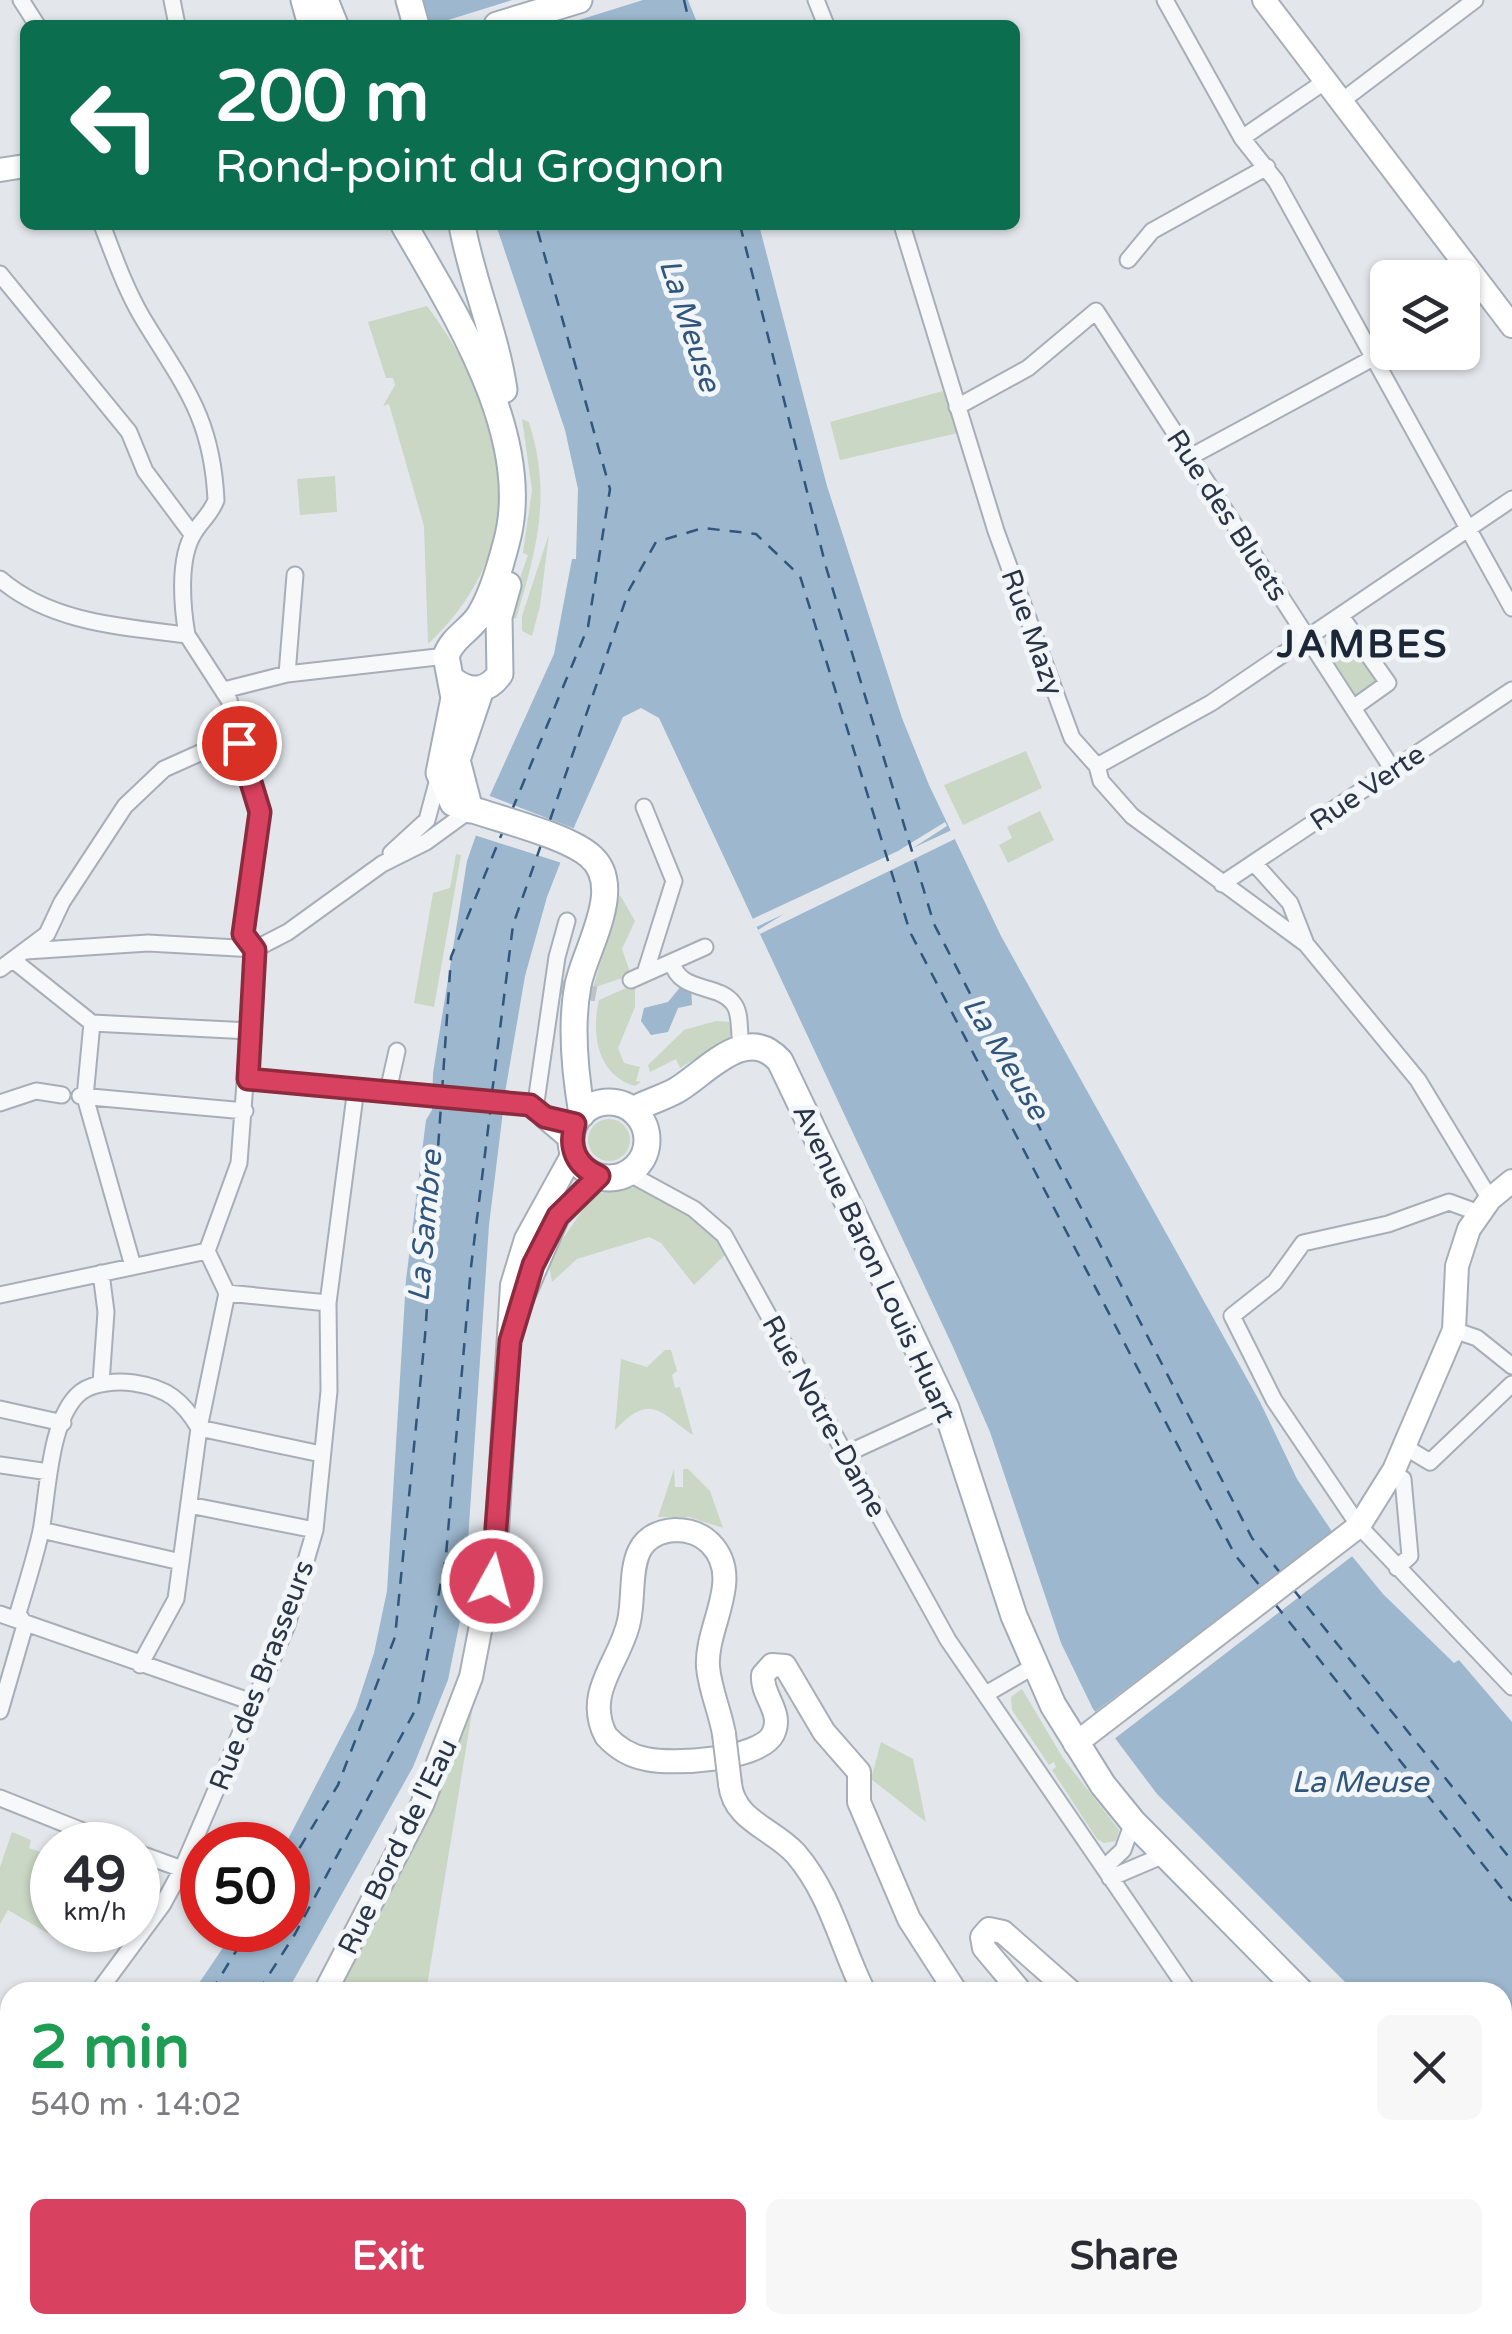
<!DOCTYPE html>
<html lang="en">
<head>
<meta charset="utf-8">
<style>
  :root { --surface:#fff; --page:#f7f7f7; --text:#2b2b33; --muted:#7c7c81; --accent:#d8415f }
  body { margin:0; font-family:"Varela Round",sans-serif; background:var(--page); color:var(--text); height:100vh; display:flex; flex-direction:column; font-size:38px; white-space:nowrap }
  * { box-sizing:border-box; margin:0 }
  p { font-size:32px; color:var(--muted) }
  .icon { flex:none; width:55px; height:55px; fill:none; stroke:currentColor; stroke-width:2; stroke-linecap:round; stroke-linejoin:round }
  .map { position:relative; flex:1; overflow:hidden }
  .side { position:absolute; left:0px; top:1982px; width:1512px; height:352px; display:flex; flex-direction:column; background:var(--surface); border-radius:30px 30px 0 0; box-shadow:0 2px 8px #0004 }
  .side>* { flex:none }
  .banner { position:absolute; left:20px; top:20px; width:1000px; height:210px; border-radius:15px; box-shadow:0 2px 8px #0004; background:#0b6e4f; color:#fff; overflow:hidden }
  .controls { position:absolute; left:1370px; top:260px; display:grid; gap:20px }
  .controls a { display:grid; place-items:center; width:110px; height:110px; border-radius:15px; background:var(--surface); box-shadow:0 2px 8px #0004; font-size:50px }
  .speed { position:absolute; left:30px; top:1822px; display:flex; gap:20px; font-size:50px; font-weight:700; text-align:center }
  .speed>* { display:grid; place-content:center; width:130px; height:130px; border-radius:50%; background:var(--surface); box-shadow:0 2px 8px #0004; line-height:1 }
  .speed small { font-size:25px; font-weight:400 }
  .speed .limit { border:15px solid #d22; background:#fff; color:#111 }
  .pin { position:absolute; display:grid; place-items:center; width:85px; height:85px; color:#fff; margin:-42px; border:5px solid #fff; border-radius:50%; box-shadow:0 2px 10px #0007 }
  .me { position:absolute; width:110px; margin:-55px; rotate:7deg; stroke-linejoin:round; filter:drop-shadow(0 0 8px #0008) }
  .turn { display:flex; align-items:center; gap:35px; height:210px; padding:0 30px; font-size:45px }
  .turn .icon { width:130px; height:130px; stroke-width:2.5 }
  .turn b { display:block; font-size:70px; line-height:85px }
  .round { display:grid; place-items:center; flex:none; width:105px; height:105px; border-radius:15px; background:var(--page) }
  .summary { display:flex; align-items:center; justify-content:space-between; height:170px; padding:0 30px }
  h1 { font-size:60px; font-weight:700; line-height:75px; color:#1e9e55 }
  .button { display:flex; gap:20px; margin-top:auto; padding:20px 30px }
  .button a { flex:1; height:115px; border-radius:15px; background:var(--accent); color:#fff; font-size:40px; font-weight:700; line-height:115px; text-align:center }
  .button a+a { background:var(--page); color:var(--text) }
  .map>svg:first-child { display:block }
</style>
</head>
<body>
<div class="map">
<svg width="1512" height="2334" viewBox="0 0 1512 2334">
  <rect width="100%" height="100%" fill="#e3e7ec"/>
  <!-- green -->
  <path fill="#c9d7c4" d="M427 306C510 417 537 541 428 644L424 526 389 404 383 406 395 385 393 378H386L368 322Z
    M943 391 958 433 840 460 830 422Z
    M522 419 529 422C552 496 537 548 516 619L507 615 528 555 523 553 532 490Z
    M335 476 337 512 300 515 297 479Z
    M549 534 540 606 532 636 522 631V616Z
    M1340 631 1378 680 1355 700 1321 644Z
    M1026 751 1042 788 963 825 944 785Z
    M1040 811 1054 840 1008 863 999 845 1012 838 1007 827Z
    M456 854 461 855 434 1007 414 1003 433 893 450 888Z
    M620 895 635 921 622 949 631 975 593 988Z
    M635 984V1007L618 1048 624 1063 640 1067 636 1081 641 1082 635 1086C597 1075 591 1033 599 1000Z
    M716 1021 732 1022 730 1038 680 1068 676 1059 650 1072 648 1065 684 1030Z
    M588 1140a21 21 0 1 1 42 0a21 21 0 1 1-42 0Z
    M641 1186C674 1199 709 1222 726 1254L694 1285 661 1243 649 1237 577 1259 552 1282 548 1260 594 1194Z
    M665 1350H671L677 1371 672 1375 675 1388 680 1387 693 1435C662 1415 652 1390 615 1430L621 1359 647 1367Z
    M674 1469 675 1487H683V1469H688L710 1491 723 1528 689 1517H658Z
    M1022 1689 1063 1758 1119 1830 1116 1841 1104 1843 1097 1839 1052 1770 1056 1767 1054 1762 1049 1765 1012 1710 1011 1697Z
    M475 1694 426 1992H336L431 1809Z
    M881 1742 913 1759 926 1822 871 1779Z
    M12 1832 31 1840 29 1848 52 1856 54 1937 8 1910 0 1924V1867Z
    M410 2325H516L529 2334H415L408 2330Z
    M1262 2325H1414L1427 2334H1253Z"/>
  <!-- water -->
  <path fill="#9cb7ce" d="M423 0H688L698 25H431Z
    M496 225H759L827 486 902 718 929 785 1001 936 1260 1402 1297 1479 1333 1533 1383 1594 1454 1663 1459 1660 1512 1722V2149L1503 2140 1502 1992H1355L1157 1794 1093 1709 1061 1643 990 1432 953 1347 659 718 641 708 623 717 575 825 547 897 525 976 506 1087 489 1225 464 1601 448 1680 413 1767 287 1992H193L235 1930H288L285 1845 356 1708 374 1653 387 1591 406 1280 426 1120 432 1110 433 1073 467 861 490 795 554 654 572 559H576L578 489 565 430Z
    M682 985H691L692 1005 678 1008 668 1032 651 1035 641 1021 644 1008 668 1002Z
    M10 2253V2325H64L57 2334H0V2266Z"/>
  <!-- pier -->
  <path fill="#e3e7ec" d="M512 0H643L563 25H432Z
    M485 794 578 830 565 864 471 834Z
    M945 822 947 826 913 848 954 829 957 838 760 934 758 930 784 914 752 929 748 921 898 851Z
    M1336 1530 1355 1554 1109 1743 1091 1715Z"/>
  <g fill="none" stroke-linecap="round" stroke-linejoin="round">
    <!-- ferry -->
    <path stroke="#30567d" stroke-width="2.5" stroke-dasharray="12 10" stroke-linecap="butt" d="M684 0 690 25
      M740 225 826 567 934 924 1252 1538 1282 1575
      M512 810 588 627 610 489 536 225
      M550 820 629 590 656 542 703 528 756 534 800 576 910 932 1235 1555 1260 1586
      M442 1092 451 957 503 831
      M492 1093 513 925 542 842
      M1293 1589 1512 1861
      M1275 1604 1512 1901
      M288 1867 338 1785 395 1637 425 1336 441 1105
      M211 1992 249 1930
      M258 1992 295 1934 418 1705 446 1555 471 1267 491 1105
      M0 2302 10 2289
      M29 2334 35 2325"/>
    <!-- street-tunnel -->
    <path stroke="#bec3cb" stroke-width="15" stroke-dasharray="15 8" stroke-linecap="butt" d="M559 987 596 994"/>
    <defs>
      <path id="street" d="M21 0 37 25
        M172 0 177 25
        M816 0 826 25
        M1165 0 1242 138 1276 181 1512 608
        M1343 100 1475 0
        M1242 138 1327 80
        M102 225C114 256 125 288 142 317 183 385 212 416 216 500 211 514 201 521 194 533 178 558 182 606 187 635
        M902 225 996 531 1072 738 1097 766 1101 781 1132 816 1306 944 1418 1080 1490 1199
        M1128 260 1152 231 1267 167
        M0 274 129 432 145 471 192 534
        M957 407 1028 368 1096 311 1393 770
        M1190 457 1375 357
        M0 579C51 623 123 627 187 635
        M1341 616 1388 683 1353 708
        M187 635 229 700 259 804 243 934 255 949
        M287 674 295 575
        M224 690 287 674 446 656
        M1097 766 1211 703 1512 499
        M644 807 674 881 646 970
        M391 853 427 820 438 779
        M1254 863 1290 903 1306 944
        M1222 884 1512 690
        M26 951 148 943 255 949 288 932 382 864 426 842 470 810
        M13 960 92 1023 250 1031
        M672 962C679 993 718 983 733 1003 740 1011 739 1025 740 1036
        M0 969 47 934 62 902 125 806 164 769 222 743 234 730
        M631 980 705 947
        M92 1023 85 1097 133 1266
        M248 1079 525 1104 545 1117
        M388 1091 397 1051
        M80 1096 245 1111
        M0 1103 36 1091 62 1095
        M535 1109 557 957 567 921
        M628 1173 694 1209 724 1235 948 1640 1189 1992
        M1479 1213 1449 1202 1388 1224 1303 1243 1275 1282 1232 1316 1274 1400 1359 1526 1512 1687
        M207 1251 239 1163 255 949
        M101 1273 106 1312 101 1383
        M227 1293 328 1303
        M0 1295 207 1251
        M1454 1330 1477 1338 1512 1366
        M0 1409 63 1423
        M199 1428 321 1454
        M1405 1447 1430 1462 1512 1384
        M848 1453 946 1408
        M0 1465 49 1472
        M1392 1474 1403 1479 1410 1556 1397 1568
        M189 1505 315 1530
        M41 1530 181 1562
        M0 1614 252 1702
        M140 1665 176 1599 199 1428 227 1293 207 1251
        M986 1694 1036 1665
        M0 1711 25 1625 18 1613C26 1586 35 1558 41 1531 48 1494 49 1417 81 1392 94 1382 118 1381 134 1383 167 1388 182 1400 199 1428
        M0 1798 118 1845
        M138 1853 182 1869
        M1104 1868 1123 1850 1133 1822
        M1110 1878 1164 1855
        M98 1992 163 1904 182 1869 287 1625 315 1530 329 1391 328 1303 356 1088
        M0 2078 10 2081
        M0 2214 10 2203
        M1462 2325 1468 2334"/>
      <path id="secondary" d="M1264 0 1512 326
        M0 170 25 166
        M545 1117 572 1140
        M522 1299 558 1216 599 1176
        M724 1734C720 1711 710 1690 708 1667 705 1626 745 1578 710 1543 701 1534 688 1530 675 1530 622 1534 637 1585 629 1621 621 1661 583 1692 606 1736 617 1748 630 1756 646 1759 672 1765 760 1760 773 1734 784 1712 761 1696 763 1675L772 1665 785 1666 824 1732 859 1772V1802L909 1919 956 1992
        M1075 1744 1359 1526 1394 1470 1454 1330 1457 1266 1469 1229 1490 1199 1512 1181
        M730 1784C734 1821 774 1829 796 1854 831 1895 841 1946 864 1992
        M325 1992 422 1805 471 1677 496 1548 512 1285 526 1239 574 1152
        M1021 1992 984 1948 982 1937 989 1929 1003 1932 1071 1992
        M1057 2325 1068 2334
        M1487 2325 1506 2334
        M108 2334 115 2325
        M214 2334 215 2325"/>
      <path id="primary" d="M304 0 311 25
        M325 0 335 25
        M409 0 416 25
        M497 25 579 0
        M404 225C455 314 536 439 506 544 500 567 492 596 479 616 469 631 452 638 446 656L454 698 439 773 453 803C489 817 562 833 589 855 627 885 585 949 578 985 570 1026 575 1073 582 1114
        M462 225C472 281 496 334 504 390
        M454 681C471 694 488 691 500 674L499 617 508 585
        M470 810 457 760 481 689
        M571 1140a38 38 0 1 1 76 0a38 38 0 1 1-76 0Z
        M633 1110C647 1102 663 1098 677 1090 707 1072 746 1023 780 1061L946 1408 1014 1616 1053 1705 1103 1785 1133 1822 1301 1992
        M1502 2191 1512 2199"/>
    </defs>
    <!-- street casing -->
    <use href="#street" stroke="#a7aeb7" stroke-width="19"/>
    <!-- secondary casing -->
    <use href="#secondary" stroke="#a7aeb7" stroke-width="26"/>
    <!-- primary casing -->
    <use href="#primary" stroke="#a2acb9" stroke-width="29"/>
    <!-- street -->
    <use href="#street" stroke="#f6f8fa" stroke-width="15"/>
    <!-- secondary -->
    <use href="#secondary" stroke="#fff" stroke-width="22"/>
    <!-- primary -->
    <use href="#primary" stroke="#fff" stroke-width="25"/>
    <defs>
      <path id="secondary-bridge" d="M724 1734 730 1784"/>
    </defs>
    <!-- secondary-bridge casing -->
    <use href="#secondary-bridge" stroke="#a7aeb7" stroke-width="26" stroke-linecap="butt"/>
    <!-- secondary-bridge -->
    <use href="#secondary-bridge" stroke="#fff" stroke-width="22"/>
  </g>
  <g fill="none" stroke-linecap="round" stroke-linejoin="round">
    <defs>
      <path id="route" d="M239 743 260 812 243 934 255 950 248 1079 530 1105 545 1117 575 1124C568 1148 576 1166 599 1176L558 1216 533 1265 510 1341 492 1581"/>
    </defs>
    <!-- route casing -->
    <use href="#route" stroke="#8c2a3e" stroke-width="25"/>
    <!-- route -->
    <use href="#route" stroke="#d8415f" stroke-width="18"/>
  </g>
  <g text-anchor="middle" stroke-width="10" stroke-linejoin="round" paint-order="stroke">
    <!-- street labels -->
    <g font-size="28" fill="#293546" stroke="#f3f6f9">
      <text transform="translate(1228 515) rotate(57)" y="10">Rue des Bluets</text>
      <text transform="translate(1033 632) rotate(70)" y="10">Rue Mazy</text>
      <text transform="translate(1367 787) rotate(-34)" y="10">Rue Verte</text>
      <text transform="translate(875 1263) rotate(65)" y="10">Avenue Baron Louis Huart</text>
      <text transform="translate(825 1416) rotate(61)" y="10">Rue Notre-Dame</text>
      <text transform="translate(261 1675) rotate(-69)" y="10">Rue des Brasseurs</text>
      <text transform="translate(397 1846) rotate(-64)" y="10">Rue Bord de l'Eau</text>
    </g>
    <!-- water labels -->
    <g font-size="30" font-style="italic" fill="#30567d" stroke="#f3f6f9">
      <text transform="translate(690 325) rotate(72)" y="10">La Meuse</text>
      <text transform="translate(1006 1058) rotate(59)" y="10">La Meuse</text>
      <text transform="translate(425 1226) rotate(-85)" y="10">La Sambre</text>
      <text x="1360" y="1792">La Meuse</text>
    </g>
    <!-- district labels -->
    <g font-size="38" font-weight="bold" letter-spacing="2.5" fill="#1b2637" stroke="#f3f6f9">
      <text x="1363" y="657">JAMBES</text>
    </g>
  </g>
</svg>
<div class="controls">
<a><svg class="icon" aria-label="layers" viewBox="0 0 24 24"><path d="M12 4l9 5-9 5-9-5zM3 14l9 5 9-5"/></svg></a>
</div>
<div class="speed"><div>49<small>km/h</small></div><div class="limit">50</div></div>
<div class="pin" style="left:239px;top:743px;background:#d93025"><svg class="icon" aria-label="arrive" viewBox="0 0 24 24"><path d="M6 21V4h12l-3 4 3 4H6"/></svg></div>
<svg class="me" style="left:492px;top:1581px" viewBox="-20 -20 40 40"><circle r="17" fill="#d8415f" stroke="#fff" stroke-width="3"/><path d="M0-11L8 9 0 5-8 9z" fill="#fff"/></svg>
<div class="banner">
<div class="turn"><svg class="icon" aria-label="left" viewBox="0 0 24 24"><path d="M17 20v-9H6M10 6l-5 5 5 5"/></svg><div><b>200 m</b>Rond-point du Grognon</div></div>
</div>
<section class="side">
<div class="summary"><div><h1>2 min</h1><p>540 m · 14:02</p></div><a class="round"><svg class="icon" aria-label="close" viewBox="0 0 24 24"><path d="M6 6l12 12M18 6L6 18"/></svg></a></div>
<div class="button"><a>Exit</a><a>Share</a></div>
</section>
</div>
</body>
</html>
